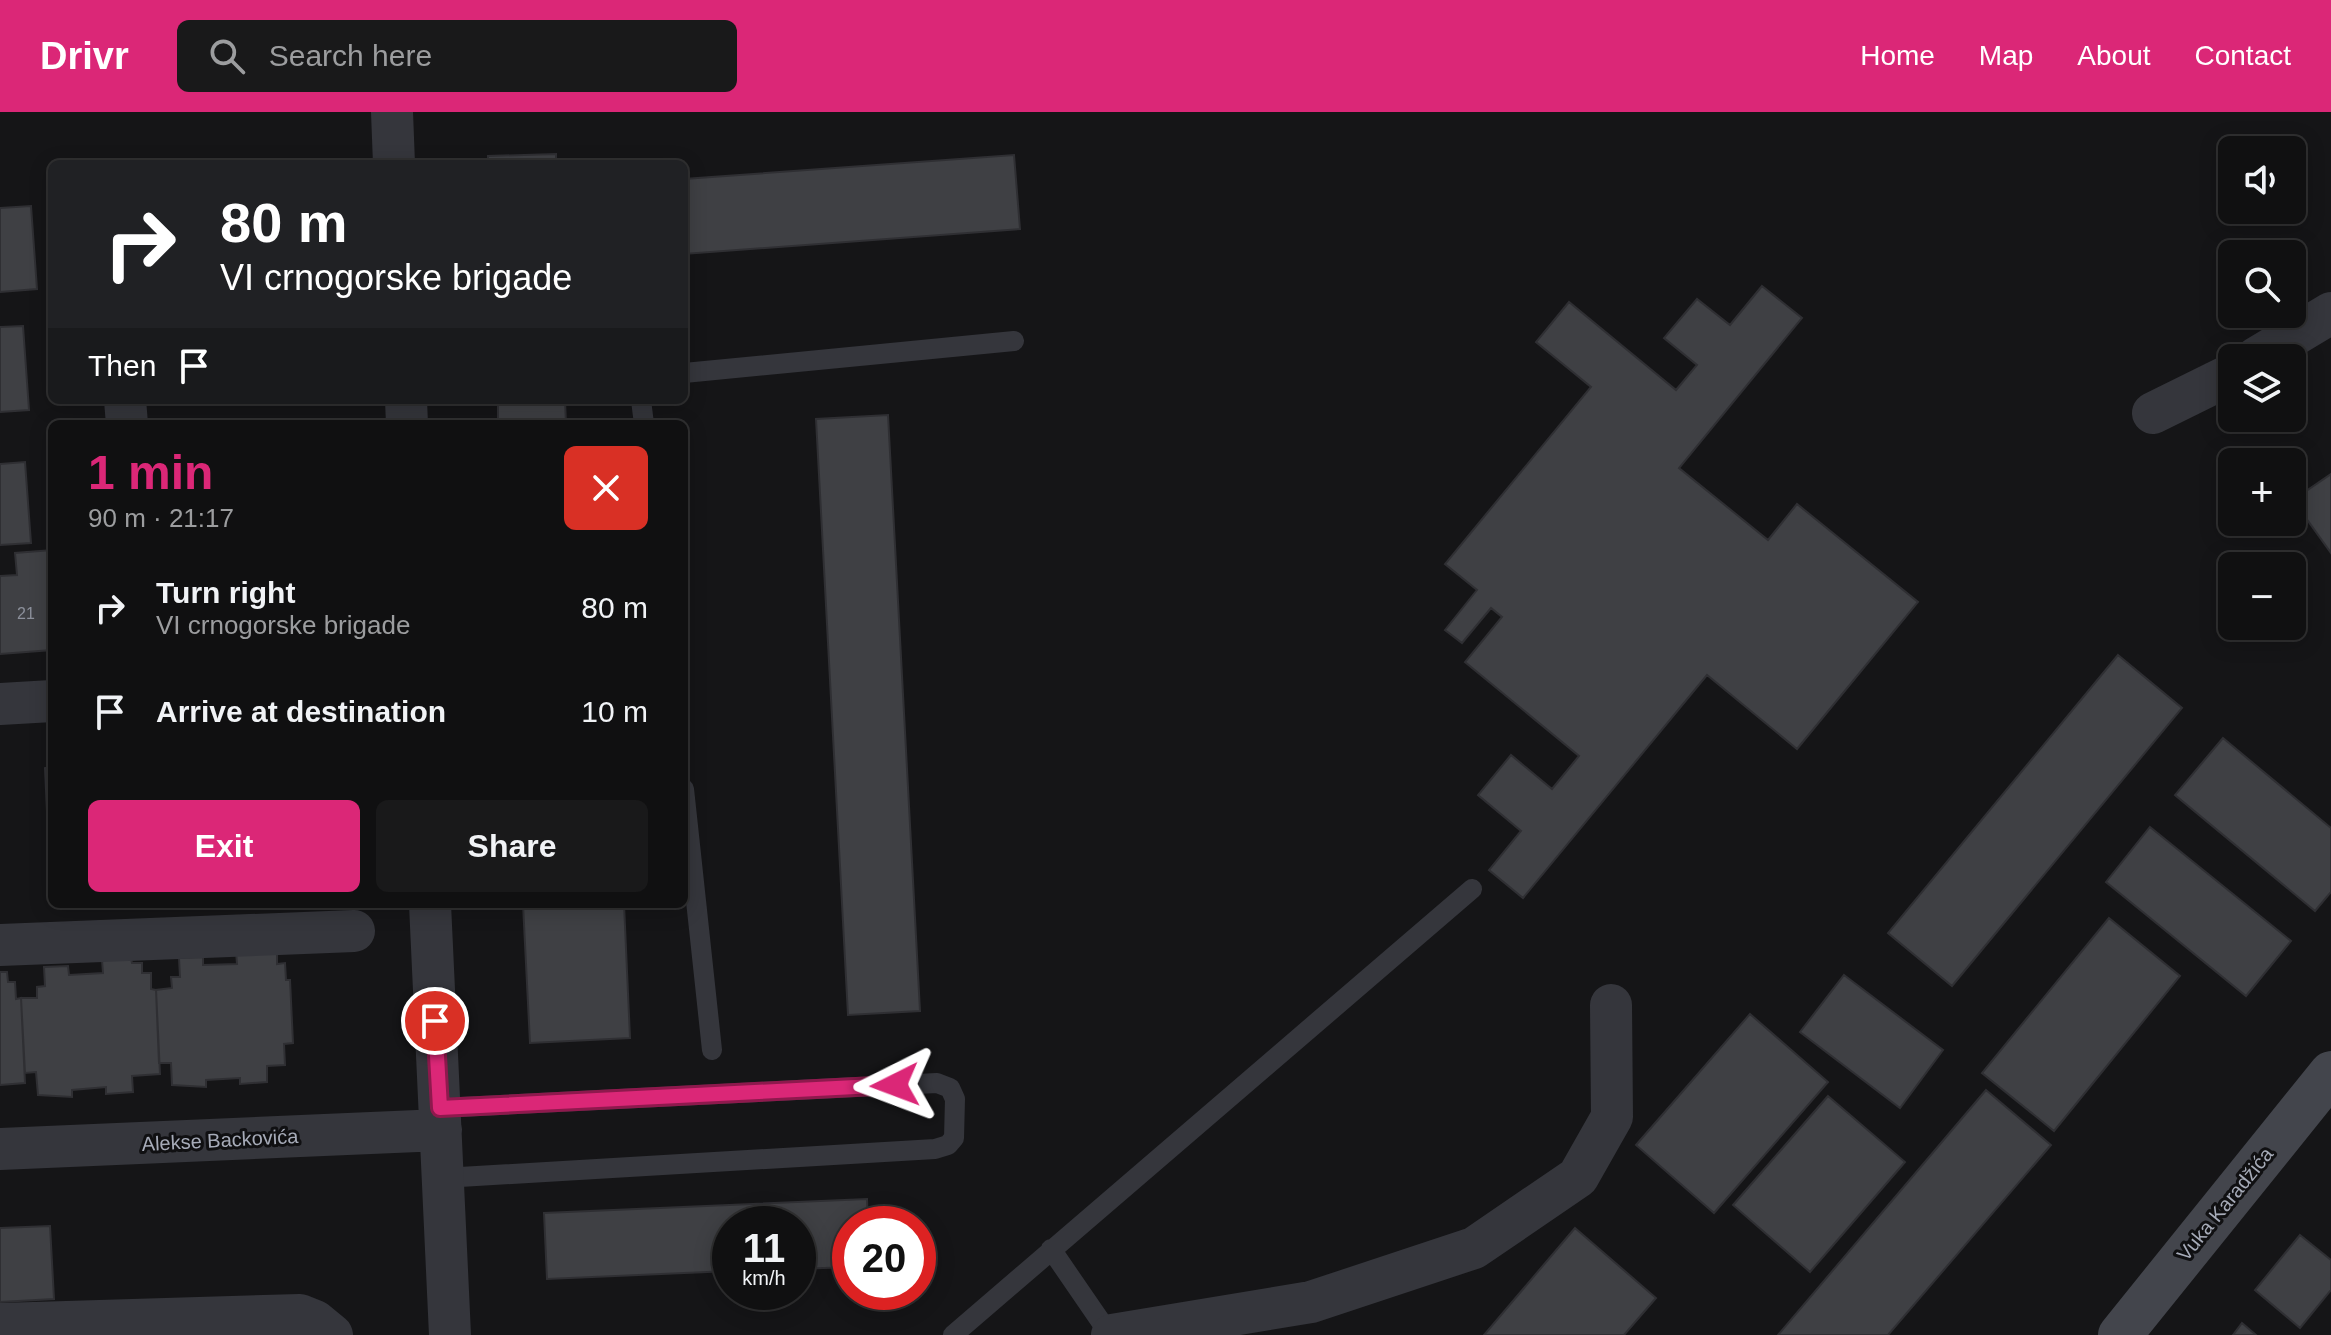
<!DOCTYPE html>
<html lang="en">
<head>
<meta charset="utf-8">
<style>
  :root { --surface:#101011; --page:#19191a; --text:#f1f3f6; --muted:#9c9d9f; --line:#303031; --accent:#db2777 }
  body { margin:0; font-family:Helvetica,sans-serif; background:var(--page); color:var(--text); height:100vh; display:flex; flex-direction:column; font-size:30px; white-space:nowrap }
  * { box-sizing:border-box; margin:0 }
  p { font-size:26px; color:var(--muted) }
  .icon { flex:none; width:44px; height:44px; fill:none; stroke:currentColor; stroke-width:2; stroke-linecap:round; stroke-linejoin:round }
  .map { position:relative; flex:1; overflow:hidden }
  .panel { position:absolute; left:48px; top:308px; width:640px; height:488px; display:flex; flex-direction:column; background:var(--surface); border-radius:12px; box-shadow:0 4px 20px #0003,0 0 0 2px var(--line) }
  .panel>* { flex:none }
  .banner { position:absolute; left:48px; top:48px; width:640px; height:244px; border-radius:12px; box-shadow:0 4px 20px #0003,0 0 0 2px var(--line); background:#202124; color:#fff; overflow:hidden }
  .fabs { position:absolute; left:2218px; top:24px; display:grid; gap:16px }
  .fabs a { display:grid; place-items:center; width:88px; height:88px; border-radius:12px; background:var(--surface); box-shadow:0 4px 20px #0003,0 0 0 2px var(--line); font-size:40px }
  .speed { position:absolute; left:712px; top:1094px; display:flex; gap:16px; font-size:40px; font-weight:700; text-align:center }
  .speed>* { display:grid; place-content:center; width:104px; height:104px; border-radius:50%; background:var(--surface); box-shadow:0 4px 20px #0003,0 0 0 2px var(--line); line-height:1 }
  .speed small { font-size:20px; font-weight:400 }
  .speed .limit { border:12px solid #d22; background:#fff; color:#111 }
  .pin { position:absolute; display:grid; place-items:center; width:68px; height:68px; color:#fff; margin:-34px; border:4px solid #fff; border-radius:50%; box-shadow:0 2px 8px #0007 }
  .me { position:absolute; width:88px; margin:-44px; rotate:267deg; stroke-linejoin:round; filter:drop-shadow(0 0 6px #0008) }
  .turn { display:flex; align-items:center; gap:28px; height:168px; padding:0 40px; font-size:36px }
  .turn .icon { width:104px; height:104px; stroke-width:2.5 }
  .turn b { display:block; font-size:56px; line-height:68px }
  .then { display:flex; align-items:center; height:76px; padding:0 40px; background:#0003; gap:16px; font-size:30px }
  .round { display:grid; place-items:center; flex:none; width:84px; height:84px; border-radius:12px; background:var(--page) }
  .head { display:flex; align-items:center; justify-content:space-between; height:136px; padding:0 40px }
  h1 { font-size:48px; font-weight:700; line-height:60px; color:var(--accent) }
  .action { display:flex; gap:16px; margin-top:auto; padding:16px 40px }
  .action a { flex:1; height:92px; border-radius:12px; background:var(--accent); color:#fff; font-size:32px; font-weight:700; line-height:92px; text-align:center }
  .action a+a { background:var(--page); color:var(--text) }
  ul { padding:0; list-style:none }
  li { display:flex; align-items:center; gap:24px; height:104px; padding:0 40px }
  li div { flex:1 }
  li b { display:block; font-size:30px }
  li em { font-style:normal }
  header { display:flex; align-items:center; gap:48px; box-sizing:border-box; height:112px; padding:0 40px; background:var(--accent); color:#fff }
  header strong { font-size:38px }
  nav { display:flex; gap:44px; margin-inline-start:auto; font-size:28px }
  .search { width:560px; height:72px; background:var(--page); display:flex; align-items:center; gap:20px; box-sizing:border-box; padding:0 28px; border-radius:12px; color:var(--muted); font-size:30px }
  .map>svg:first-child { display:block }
</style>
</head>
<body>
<header>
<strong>Drivr</strong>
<div class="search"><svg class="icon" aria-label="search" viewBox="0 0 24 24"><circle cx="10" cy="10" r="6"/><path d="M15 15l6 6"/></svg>Search here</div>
<nav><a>Home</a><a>Map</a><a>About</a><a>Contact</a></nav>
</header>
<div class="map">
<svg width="2331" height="1223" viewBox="0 0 2331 1223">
  <rect width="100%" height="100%" fill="#151517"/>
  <!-- building -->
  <path fill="#3f4044" stroke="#2f2f33" stroke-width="2" d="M556 42V52H488V44Z
    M1014 43 1020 117 684 142V67Z
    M31 94 37 177 0 180V96Z
    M1762 174 1802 206 1679 356 1768 428 1797 392 1918 490 1797 637 1707 563 1523 786 1489 758 1521 719 1478 683 1511 643 1552 677 1579 644 1465 550 1502 505 1491 496 1462 531 1445 518 1477 478 1445 452 1591 275 1536 230 1569 190 1676 278 1697 253 1664 226 1697 187 1730 213Z
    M23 214 29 298 0 300V215Z
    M498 288H565L566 312H498Z
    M888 303 920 899 848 903 816 307Z
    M25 350 31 431 0 433V352Z
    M2331 362V441L2293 388Z
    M52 438V538L0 542V464L17 463 15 441Z
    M2118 543 2182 596 1952 874 1888 821Z
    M2223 626 2331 716V780L2315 799 2175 683Z
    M52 655V721H48L45 656Z
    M2150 715 2291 829 2246 884 2106 770Z
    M523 792H624L630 926 530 931Z
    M2109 806 2180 864 2054 1019 1982 961Z
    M236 839 277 841V852L285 851 286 868H290L293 931 284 932 285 953 267 954V970L240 972V966L206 968V975L172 973 171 951H159L156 878 172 876 171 865H180L179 846 203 845V853L237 852Z
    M131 847 132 851H142V861H151V877L156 878 160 962 132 964 133 980 106 982V975L72 978V985L38 983 36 960 25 961 21 886H37V875L45 874 44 855 68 854 69 863 103 861 102 848Z
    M0 860H7L8 870H15L16 887 21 886 25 971 0 973Z
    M1844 863 1943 938 1900 996 1800 920Z
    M1750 902 1828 970 1714 1101 1636 1033Z
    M1986 978 2051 1033 1888 1223H1778Z
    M1828 984 1905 1050 1810 1160 1733 1093Z
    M867 1087 868 1112H850V1155L798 1157V1112H730V1159L547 1167 544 1101Z
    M50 1114 54 1187 0 1190V1116Z
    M1575 1116 1656 1186 1624 1223H1484Z
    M2300 1123 2331 1148V1178L2300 1216 2255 1178Z
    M2242 1211 2256 1223H2233Z"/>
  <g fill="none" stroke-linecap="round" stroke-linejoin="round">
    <!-- lane -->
    <path stroke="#35363c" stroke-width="20" d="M684 261 1014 229
      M641 288 644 312
      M684 677 712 938
      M440 996 937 971 950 976 955 987 954 1026 948 1033 935 1037 443 1066
      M1051 1137 1110 1223
      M953 1223 1472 777"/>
    <!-- street -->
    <path stroke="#35363c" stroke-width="42" d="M392 0 394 52
      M2256 246 2331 201
      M125 288 127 312
      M406 288 407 312
      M2153 301 2232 262
      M0 592 52 589
      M430 792 450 1223
      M0 833 354 819
      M0 1037 441 1018
      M0 1212 300 1203 315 1209 332 1223
      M1112 1223 1311 1190 1474 1136 1578 1065 1612 1005 1611 893"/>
    <!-- secondary -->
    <path stroke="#43454c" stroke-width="44" d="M2120 1223 2331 961"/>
  </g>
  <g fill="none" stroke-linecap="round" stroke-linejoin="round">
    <defs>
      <path id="route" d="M435 909 440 996 895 973"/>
    </defs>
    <!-- route casing -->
    <use href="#route" stroke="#8e194d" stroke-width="20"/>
    <!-- route -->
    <use href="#route" stroke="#db2777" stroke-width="14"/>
  </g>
  <g text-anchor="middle" stroke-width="6" stroke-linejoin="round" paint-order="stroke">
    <!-- number labels -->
    <g font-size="16" fill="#8c909b">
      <text x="26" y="507">21</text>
    </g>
    <!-- street labels -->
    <g font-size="20" fill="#a6abb8" stroke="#101012">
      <text transform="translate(220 1028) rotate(-3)" y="7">Alekse Backovića</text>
      <text transform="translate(2225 1092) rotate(-51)" y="7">Vuka Karadžića</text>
    </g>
  </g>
</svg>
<div class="fabs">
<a><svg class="icon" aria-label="sound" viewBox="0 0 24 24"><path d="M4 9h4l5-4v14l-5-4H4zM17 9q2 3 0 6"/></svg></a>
<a><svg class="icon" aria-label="search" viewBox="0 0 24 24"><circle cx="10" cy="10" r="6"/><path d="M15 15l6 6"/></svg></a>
<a><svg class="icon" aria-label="layers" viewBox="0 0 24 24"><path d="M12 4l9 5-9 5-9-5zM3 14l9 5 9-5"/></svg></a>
<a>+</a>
<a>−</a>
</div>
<div class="speed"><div>11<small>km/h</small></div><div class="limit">20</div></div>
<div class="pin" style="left:435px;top:909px;background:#d93025"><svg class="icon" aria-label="arrive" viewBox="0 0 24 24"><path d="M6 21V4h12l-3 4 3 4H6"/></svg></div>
<svg class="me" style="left:895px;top:973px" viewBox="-20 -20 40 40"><path d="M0-17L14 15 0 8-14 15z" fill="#db2777" stroke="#fff" stroke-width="4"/></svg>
<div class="banner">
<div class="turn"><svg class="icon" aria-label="right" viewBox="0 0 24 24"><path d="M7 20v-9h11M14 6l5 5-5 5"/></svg><div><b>80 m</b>VI crnogorske brigade</div></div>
<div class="then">Then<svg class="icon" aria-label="arrive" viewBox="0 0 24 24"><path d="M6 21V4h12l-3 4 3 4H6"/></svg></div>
</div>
<section class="panel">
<div class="head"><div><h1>1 min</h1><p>90 m · 21:17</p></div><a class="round" style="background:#d93025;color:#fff"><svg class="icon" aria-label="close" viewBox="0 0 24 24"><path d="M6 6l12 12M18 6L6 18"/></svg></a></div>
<ul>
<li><svg class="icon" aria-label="right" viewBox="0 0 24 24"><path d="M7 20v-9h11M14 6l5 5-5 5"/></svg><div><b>Turn right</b><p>VI crnogorske brigade</p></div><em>80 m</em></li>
<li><svg class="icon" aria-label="arrive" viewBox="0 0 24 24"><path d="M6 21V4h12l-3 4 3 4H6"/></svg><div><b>Arrive at destination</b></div><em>10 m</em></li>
</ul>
<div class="action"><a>Exit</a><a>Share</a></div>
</section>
</div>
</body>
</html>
